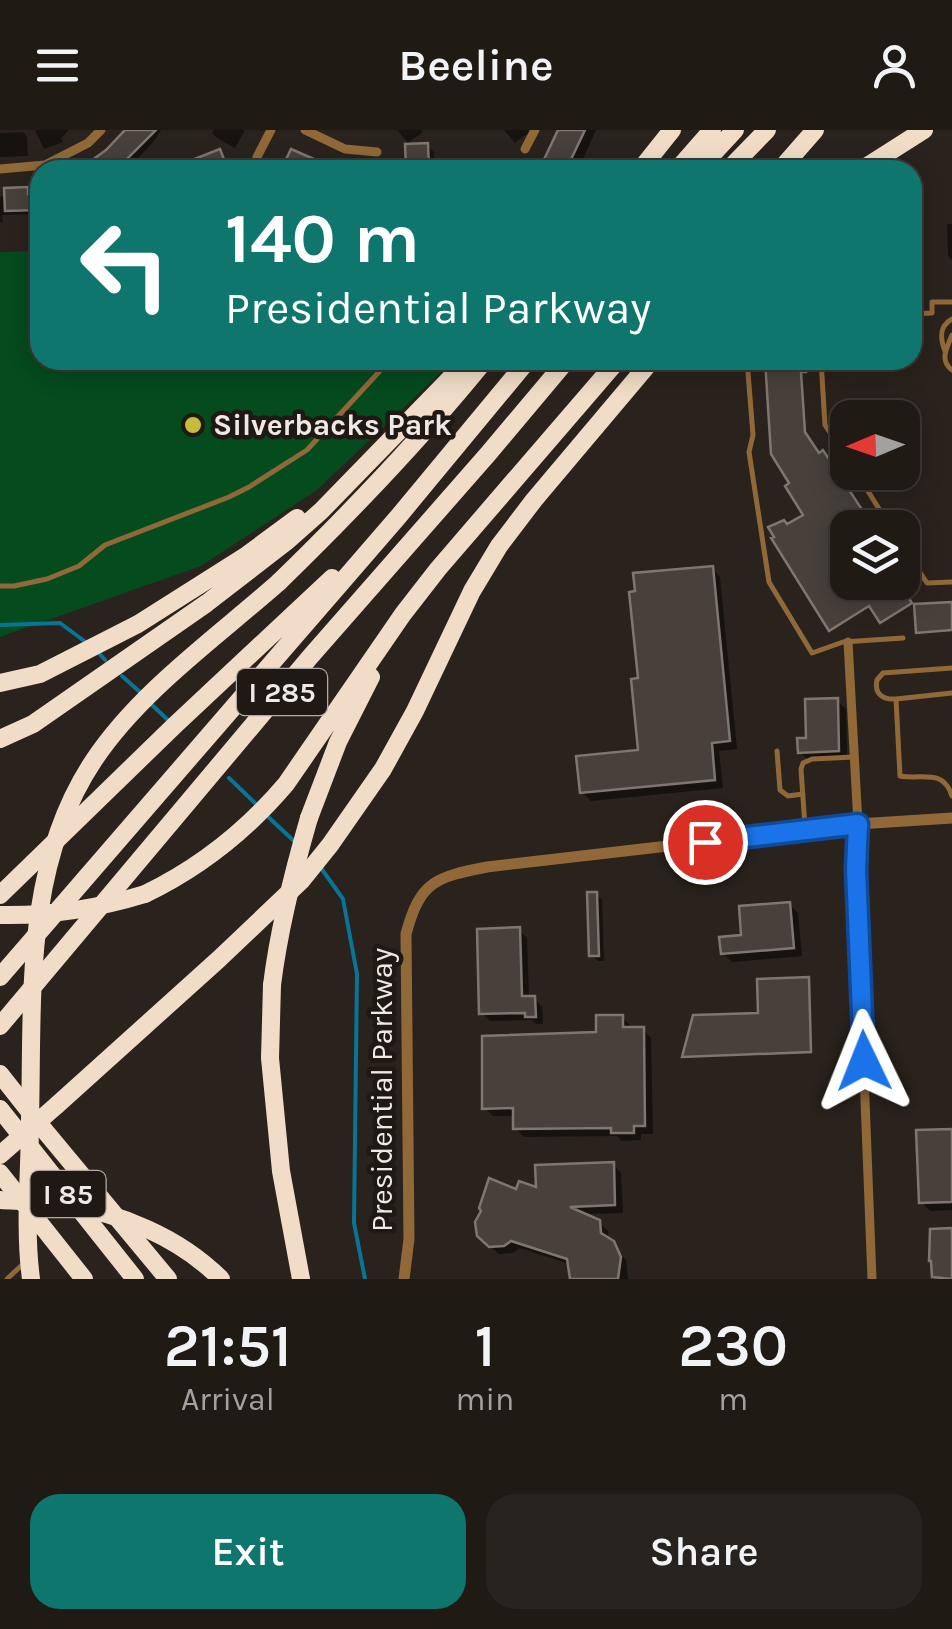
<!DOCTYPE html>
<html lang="en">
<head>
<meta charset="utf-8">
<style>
  :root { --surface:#201a15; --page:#28231e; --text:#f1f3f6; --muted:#a2a1a0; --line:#3d3834; --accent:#0f766e }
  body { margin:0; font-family:Karla,sans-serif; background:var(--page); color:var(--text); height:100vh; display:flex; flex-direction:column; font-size:38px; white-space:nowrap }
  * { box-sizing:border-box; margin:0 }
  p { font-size:32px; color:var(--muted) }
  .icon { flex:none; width:55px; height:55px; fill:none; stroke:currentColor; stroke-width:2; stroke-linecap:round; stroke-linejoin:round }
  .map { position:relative; height:1149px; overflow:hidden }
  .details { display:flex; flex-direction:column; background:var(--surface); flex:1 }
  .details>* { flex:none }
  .guide { position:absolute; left:30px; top:30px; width:892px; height:210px; border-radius:30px; box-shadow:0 5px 25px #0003,0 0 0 2px var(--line); background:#0f766e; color:#fff; overflow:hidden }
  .needle { width:65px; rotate:268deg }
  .controls { position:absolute; left:830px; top:270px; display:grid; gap:20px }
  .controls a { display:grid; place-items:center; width:90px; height:90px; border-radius:20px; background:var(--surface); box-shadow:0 5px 25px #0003,0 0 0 2px var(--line); font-size:50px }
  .pin { position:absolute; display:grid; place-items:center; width:85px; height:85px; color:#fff; margin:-42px; border:5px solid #fff; border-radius:50%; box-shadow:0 2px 10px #0007 }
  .me { position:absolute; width:110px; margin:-55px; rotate:358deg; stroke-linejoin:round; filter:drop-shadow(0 0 8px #0008) }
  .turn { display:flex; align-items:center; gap:35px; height:210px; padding:0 30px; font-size:45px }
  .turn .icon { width:130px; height:130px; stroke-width:2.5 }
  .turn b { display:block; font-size:70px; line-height:85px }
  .eta { display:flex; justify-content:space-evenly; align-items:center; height:170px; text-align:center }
  .eta b { font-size:60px; font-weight:600; line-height:70px }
  .primary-button { display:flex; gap:20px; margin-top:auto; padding:20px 30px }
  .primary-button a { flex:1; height:115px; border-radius:30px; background:var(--accent); color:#fff; font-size:40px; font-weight:600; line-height:115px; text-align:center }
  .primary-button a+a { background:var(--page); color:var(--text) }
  header { display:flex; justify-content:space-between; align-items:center; height:130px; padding:0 30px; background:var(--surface); font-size:45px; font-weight:600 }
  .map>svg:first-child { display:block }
</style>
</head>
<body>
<header><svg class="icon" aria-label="menu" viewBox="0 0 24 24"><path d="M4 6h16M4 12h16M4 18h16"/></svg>Beeline<svg class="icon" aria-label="person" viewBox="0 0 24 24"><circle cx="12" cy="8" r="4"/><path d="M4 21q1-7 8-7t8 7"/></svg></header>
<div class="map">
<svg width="952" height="1149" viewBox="0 0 952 1149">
  <rect width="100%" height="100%" fill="#2a221c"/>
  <!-- green -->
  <path fill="#044b1e" d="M40 121V230H454L317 360 201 436 0 507V122Z"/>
  <!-- shadow -->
  <path fill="#0007" d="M35 0H69L61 8 63 12 44 19Z
    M128 0H161L155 10 127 40H88L94 37Z
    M214 0H245L235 18 217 8 212 3Z
    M397 0H421L423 2 408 13Z
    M504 0H528L529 2 515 13Z
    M561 0H596L578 40H542Z
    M23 2 27 7 28 26 0 27V3Z
    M427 16 434 22V40H412L409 37Z
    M27 60 33 66 40 65V84L2 85 3 92H0V67Z
    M947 94H952V130L948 126Z
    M767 230H805L806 242 801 243 805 305 848 398V452L902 451 905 456 901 459 911 475 883 492 872 475 831 500 774 409 787 397 806 386 793 354Z
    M712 438 720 447 737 619 719 621 723 658 591 671 582 662 641 622Z
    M837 571 846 579 847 629 809 631 800 622Z
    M596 764 602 770 604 831H598L592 825Z
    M789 774 798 783 802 826 732 832 723 823Z
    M519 800 527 808 529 869 534 868 542 877 543 894H536L532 890 490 891 482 883Z
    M622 888 631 896V900H643L651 908 653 1004H641V1010L622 1011 617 1006 524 1007 516 998V986H493L485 978Z
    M952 1001V1080L930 1081 922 1072Z
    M613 1034 621 1043 623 1083 581 1084 599 1092 608 1101V1111L626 1130 628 1149H574L569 1134 520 1118 513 1123 499 1124 484 1111 518 1062 538 1061Z"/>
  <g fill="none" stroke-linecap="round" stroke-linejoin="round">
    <!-- stream -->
    <path stroke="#087496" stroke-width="4" d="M0 495 60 493 87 513
      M97 521 105 530
      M122 546 141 563
      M151 574 169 591
      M229 648 258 676
      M264 683 294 711
      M321 738 343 769 357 844 354 1093 365 1149"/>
  </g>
  <!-- building -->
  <path fill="#48403a" stroke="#7f766f" stroke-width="2.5" d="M125 0H156L116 40H93L88 33 106 20Z
    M558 0H585L566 40H539Z
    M428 13 429 37 406 38 405 14Z
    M220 19 228 40H196L192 30Z
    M291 19 339 40H281Z
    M28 57V64L40 62V80L5 81 4 58Z
    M765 230H805L806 242H801L805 302 819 323 823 320 874 398H848V452H899L912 473 880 493 869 476 829 501 771 408 774 407 768 397 784 390 787 394 803 385 785 356 789 353 771 324Z
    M713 436 730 611 712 613 715 650 580 663 576 626 638 620 631 549 638 548 629 462 635 461 633 443Z
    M952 472V500L916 503 914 474Z
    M838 568 839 621 798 623 797 608H806L805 569Z
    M587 762H597L599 826H589Z
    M790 772 794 818 721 824 719 807 741 805 739 776Z
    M520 797 522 866H535L536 887H525V883L479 884 477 799Z
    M809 847 811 922 682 927 693 885 758 883 757 849Z
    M596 885H623V897H644L645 996H634V1003H611V998L513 999V978L482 979V906L596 902Z
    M952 999V1072L919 1073 916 1000Z
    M614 1032 615 1075 570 1077 600 1090 601 1103 614 1111 621 1127 618 1149H570L567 1129 511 1111 504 1116 489 1117 477 1106 475 1092 481 1081 479 1078 489 1048 516 1059 519 1051 536 1057 535 1035Z
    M952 1098V1149L932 1147 931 1131H929L930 1099Z"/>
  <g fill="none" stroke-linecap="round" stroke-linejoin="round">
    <!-- service -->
    <path stroke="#916939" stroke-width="5" d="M912 184 932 183V172H952
      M952 205C947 218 939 230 952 240
      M945 221C940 208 939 196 952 189
      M747 230 753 305 749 322 769 452 812 523 843 512 903 508
      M821 230 825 295 848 330
      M856 342 891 398
      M902 415 927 453 952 452
      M0 456H14L47 449 79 436 105 415 229 367 249 357 307 320 390 230
      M952 563 896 569 900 646C922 650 943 638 952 666
      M896 569C883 570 874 564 877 550L883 543 952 538
      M777 621 780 660 788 666 803 664
      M805 697 801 639 803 633 812 629 854 627
      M7 1149 23 1134"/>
    <!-- minor -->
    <path stroke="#916939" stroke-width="9" d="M305 0 345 19 377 22
      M525 19 535 0
      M257 27 271 0
      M0 39 45 35 88 13 101 0
      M848 512 858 694 856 739 872 1149"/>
    <!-- tertiary -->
    <path stroke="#916939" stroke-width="11" d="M404 1149 409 1109 406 804C420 751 436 747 487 737L858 694 952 688"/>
    <!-- motorway -->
    <path stroke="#f1ddc7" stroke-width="18" d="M640 40 672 0
      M677 40 712 0
      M698 40 735 0
      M728 40 767 0
      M780 40 815 0
      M861 40 924 0
      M279 452C352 381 421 309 485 230
      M0 553 40 544 138 494 247 425 297 388
      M0 609 33 594 207 473 286 412 321 381 468 230
      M309 688 338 612 371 547
      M145 764C201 737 246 701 286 654L403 484 438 439 618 230
      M0 765 174 596 332 448
      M0 847 398 387 528 230
      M272 855 270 928 281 1041 301 1149
      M0 896 310 527 488 324 567 230
      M0 944 45 1001 168 1149
      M57 975 219 829 301 751 330 715 383 639 415 581 472 461 499 416 534 370 652 230
      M0 979 135 1149
      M0 1043 84 1149"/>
    <!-- motorway-bridge -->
    <path stroke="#f1ddc7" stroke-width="18" d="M0 785C51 786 96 779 145 764
      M272 855C279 798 293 743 309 688
      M0 1025 57 975
      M0 1070C20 1071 42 1071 62 1074 120 1083 179 1107 221 1149
      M31 1149C24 1097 30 1042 30 990 33 869 23 736 94 630 140 561 217 507 279 452"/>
  </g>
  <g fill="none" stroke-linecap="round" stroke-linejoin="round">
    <defs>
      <path id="route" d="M705 712 858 694 856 739 864 931"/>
    </defs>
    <!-- route casing -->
    <use href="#route" stroke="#114b97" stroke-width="25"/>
    <!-- route -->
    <use href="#route" stroke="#1a73e8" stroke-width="18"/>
  </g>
  <!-- markers -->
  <circle fill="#c7bb3c" stroke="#201913" stroke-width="4" cx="193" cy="295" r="10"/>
  <g text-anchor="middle" stroke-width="9" stroke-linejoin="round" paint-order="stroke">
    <!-- shield labels -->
    <g fill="#201913" stroke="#b1aba6" stroke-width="2.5">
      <rect x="237" y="539" width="90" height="46" rx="8"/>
      <rect x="30.5" y="1041" width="75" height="46" rx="8"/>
    </g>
    <g font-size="28" font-weight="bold" fill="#efe9e5">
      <text x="282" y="572">I 285</text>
      <text x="68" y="1074">I 85</text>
    </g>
    <!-- poi labels -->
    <g font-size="30" font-weight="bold" fill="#efe9e5" stroke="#201913" text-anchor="start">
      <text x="213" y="305">Silverbacks Park</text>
    </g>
    <!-- street labels -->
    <g font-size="30" fill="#efe9e5" stroke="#201913">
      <text transform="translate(382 960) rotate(-90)" y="10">Presidential Parkway</text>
    </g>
  </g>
</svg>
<div class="controls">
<a><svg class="needle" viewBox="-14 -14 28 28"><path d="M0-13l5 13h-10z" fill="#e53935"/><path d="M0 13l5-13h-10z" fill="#a2a1a0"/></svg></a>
<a><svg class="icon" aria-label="layers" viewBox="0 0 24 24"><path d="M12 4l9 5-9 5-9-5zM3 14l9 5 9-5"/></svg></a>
</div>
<div class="pin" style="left:705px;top:712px;background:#d93025"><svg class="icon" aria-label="arrive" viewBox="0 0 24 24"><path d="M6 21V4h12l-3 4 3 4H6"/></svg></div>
<svg class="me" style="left:864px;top:931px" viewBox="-20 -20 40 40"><path d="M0-17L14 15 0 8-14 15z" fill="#1a73e8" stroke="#fff" stroke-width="4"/></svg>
<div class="guide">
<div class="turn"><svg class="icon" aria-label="left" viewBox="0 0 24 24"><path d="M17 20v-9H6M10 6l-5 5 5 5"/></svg><div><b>140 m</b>Presidential Parkway</div></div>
</div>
</div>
<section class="details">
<div class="eta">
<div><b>21:51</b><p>Arrival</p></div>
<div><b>1</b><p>min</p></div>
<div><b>230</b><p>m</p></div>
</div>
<div class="primary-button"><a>Exit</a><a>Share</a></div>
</section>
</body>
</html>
